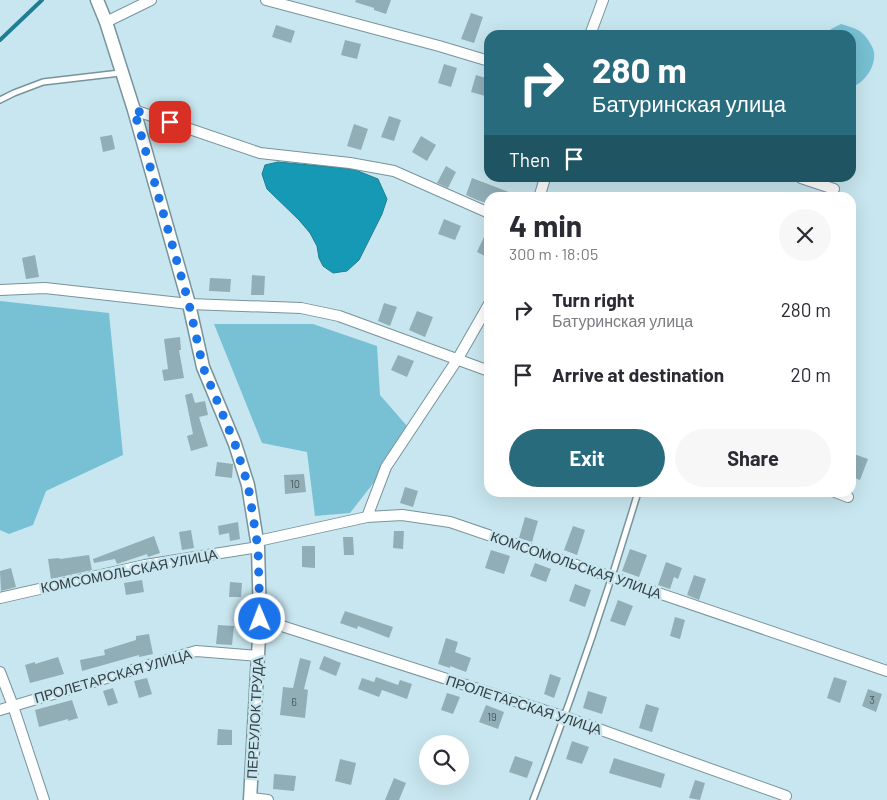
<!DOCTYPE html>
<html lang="en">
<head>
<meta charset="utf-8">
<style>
  :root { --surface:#fff; --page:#f7f7f7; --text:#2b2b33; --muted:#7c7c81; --accent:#276b7c }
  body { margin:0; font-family:Barlow,sans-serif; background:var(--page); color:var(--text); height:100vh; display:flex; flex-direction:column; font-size:19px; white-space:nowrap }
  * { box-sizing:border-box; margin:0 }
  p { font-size:16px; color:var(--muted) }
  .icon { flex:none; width:28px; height:28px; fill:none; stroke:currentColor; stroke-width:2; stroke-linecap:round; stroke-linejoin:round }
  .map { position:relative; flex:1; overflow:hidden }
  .details { position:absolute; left:484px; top:192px; width:372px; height:305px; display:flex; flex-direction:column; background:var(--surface); border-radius:15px; box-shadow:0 5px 20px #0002 }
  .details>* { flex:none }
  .banner { position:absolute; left:484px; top:30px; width:372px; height:152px; border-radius:15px; box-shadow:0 5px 20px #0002; background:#276b7c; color:#fff; overflow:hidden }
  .tools { position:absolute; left:419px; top:735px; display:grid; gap:10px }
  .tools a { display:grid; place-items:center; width:50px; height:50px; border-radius:50%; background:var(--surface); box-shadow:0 5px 20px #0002; font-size:25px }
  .pin { position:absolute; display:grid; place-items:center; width:42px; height:42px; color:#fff; margin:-21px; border-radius:10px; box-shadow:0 2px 8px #0006 }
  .me { position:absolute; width:55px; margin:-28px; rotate:359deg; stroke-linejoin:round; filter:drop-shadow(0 0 4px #0008) }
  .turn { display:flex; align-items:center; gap:18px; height:105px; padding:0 25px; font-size:22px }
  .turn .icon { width:65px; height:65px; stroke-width:2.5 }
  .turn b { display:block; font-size:35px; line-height:42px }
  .then { display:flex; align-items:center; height:48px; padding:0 25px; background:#0003; gap:10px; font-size:19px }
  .round { display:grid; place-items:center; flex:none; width:52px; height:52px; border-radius:26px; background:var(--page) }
  .head { display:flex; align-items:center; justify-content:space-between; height:85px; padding:0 25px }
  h1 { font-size:30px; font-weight:700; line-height:38px }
  .button { display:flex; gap:10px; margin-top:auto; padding:10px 25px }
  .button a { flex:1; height:58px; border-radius:30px; background:var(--accent); color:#fff; font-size:20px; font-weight:700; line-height:58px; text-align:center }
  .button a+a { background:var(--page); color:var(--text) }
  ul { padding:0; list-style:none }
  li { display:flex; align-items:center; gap:15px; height:65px; padding:0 25px }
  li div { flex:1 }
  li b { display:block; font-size:19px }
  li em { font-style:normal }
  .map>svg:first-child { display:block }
</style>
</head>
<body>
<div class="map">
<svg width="887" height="800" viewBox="0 0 887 800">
  <rect width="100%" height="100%" fill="#c8e6ef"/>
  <!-- green -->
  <path fill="#78c0d4" d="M841 24C847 26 857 28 862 33 867 37 874 48 874 53 876 66 864 84 851 87V35H826L831 29Z
    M0 301 109 313 123 455 46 491 33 525 9 534 0 530Z
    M214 324H313L377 346 380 395 407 426 375 481 350 513 315 516 307 452 262 443Z"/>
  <!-- water -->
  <path fill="#1699b4" stroke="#1f7e92" d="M278 162 353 169 378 179 387 199 382 214 359 260 347 271 333 273 323 266 319 258 317 246 310 233 299 220 267 189 262 174 265 165Z"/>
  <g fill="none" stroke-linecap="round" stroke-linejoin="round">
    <!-- stream -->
    <path stroke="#1f7e92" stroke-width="4" d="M0 40 42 0"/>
  </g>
  <!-- building -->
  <path fill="#91aeb6" d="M356 0H391L386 14 374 10V8L355 2Z
    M471 13 483 17 474 43 461 39Z
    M276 25 295 31 291 43 272 37Z
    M345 40 361 44 357 59 341 55Z
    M444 64 457 68 451 87 438 83Z
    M476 75 489 79V86L485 96 471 92Z
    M389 116 401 120 394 141 381 137Z
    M354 124 368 129 361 150 347 146Z
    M112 135 115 149 103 152 100 137Z
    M421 136 436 145 427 161 412 152Z
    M446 166 456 172 448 188 437 183Z
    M472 178 522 197V198H488L486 203 477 200 466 195Z
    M444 219 461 226 455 240 438 234Z
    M489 226V258L477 252Z
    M35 255 39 277 26 279 22 258Z
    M252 275 265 276 264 295H251Z
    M210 278 231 279 230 292 209 291Z
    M384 303 397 307 390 326 378 321Z
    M417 311 433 317 425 337 409 330Z
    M180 337 181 350H179L184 378 164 381 162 370 168 369 164 339Z
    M398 355 414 361 407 377 391 370Z
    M192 393 195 403 205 401 208 415 199 417 208 446 191 451 187 436 193 434 185 395Z
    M851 453 868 459 860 480 851 477Z
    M217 462 233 464 232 478 215 476Z
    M304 474 306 492 285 494 284 475Z
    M405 487 418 491 413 507 400 503Z
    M525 517 538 521 532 542 519 538Z
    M238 522 240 539 230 541 229 533 219 535 218 526Z
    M573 526 585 530 577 555 564 550Z
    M191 530 194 548 182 550 179 532Z
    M394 531H404L403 549 393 548Z
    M154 536 160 553 148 557 147 554 117 564 115 559 94 563 93 559Z
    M343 537H353L354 555H344Z
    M302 546H315V568L302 567Z
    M630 549 647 555 639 577 622 571Z
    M491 550 510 556 504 574 485 568Z
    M89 555 92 570 51 579 48 559 59 558 60 559Z
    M666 562 682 568 678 579 674 577 670 589 658 585Z
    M535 563 551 569 546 582 530 576Z
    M11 568 16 587 1 591 0 571Z
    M694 575 706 579 699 600 687 595Z
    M142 580 144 592 126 595 124 583Z
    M230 582 242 583 241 597H229Z
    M575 584 591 590 585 607 569 601Z
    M618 600 633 606 625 626 610 621Z
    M345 611 393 627 389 638 358 626 357 629 340 623Z
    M675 617 685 620 680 639 670 636Z
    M218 625 234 626 232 645 216 644Z
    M149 634 153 654 139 657V655L82 671 80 660 105 655 104 650 136 640V636Z
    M446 638 458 642 455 652 471 658 466 672 450 666V668L438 664Z
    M324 656 341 663 336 676 319 669Z
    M58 657 64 674 30 683 25 665 35 662V664Z
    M300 658 311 661 304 689 308 690 305 718 280 715 283 687 293 688Z
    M550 674 561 678 554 698 544 694Z
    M376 677 398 685 400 680 412 684 407 699 382 690 379 697 358 689 362 678 374 682Z
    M834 677 847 681 840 703 827 698Z
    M147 678 152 694 139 698 134 681Z
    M113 688 118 703 108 706 103 691Z
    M868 689 882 694 876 712 862 706Z
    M588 691 607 697 602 714 583 708Z
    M447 693 460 697 453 714 441 710Z
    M72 700 78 718 68 721V719L39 727 35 710Z
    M646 704 659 708 652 732 639 728Z
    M486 705 504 712 498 729 479 722Z
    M218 729 232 730V745H217Z
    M572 741 589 747 582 764 566 759Z
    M515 756 533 762 527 778 509 772Z
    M614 758 665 774 661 788 609 773Z
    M340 759 356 763 351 785 335 781Z
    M274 774 296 776 294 791 273 789Z
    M394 778 406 783 399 800H385Z
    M695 780 705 783 700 800 689 798Z"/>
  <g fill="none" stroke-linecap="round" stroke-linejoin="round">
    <defs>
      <path id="service" d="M0 100 14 93 43 82 120 73
        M825 198 834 190
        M533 800C572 699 607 596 638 492"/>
      <path id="minor" d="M266 0 439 46 489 61
        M106 22 151 0
        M590 35 603 0
        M134 110 260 153 350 163 394 171 489 213
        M801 178 834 189
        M539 198 545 178
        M0 290 45 288 189 304 301 308 339 316 489 371
        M835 492 848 497
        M367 517 386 467 457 360 489 304
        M258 541 367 517 402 515 450 522 887 671
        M0 598 145 565 258 547
        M260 619 565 717 786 796
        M0 672 13 706 44 800
        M0 710 196 651 258 656
        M251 798 268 800"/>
      <path id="tertiary" d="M97 0 106 22 134 110 189 304 203 367 235 444 248 485 258 547 260 619 250 800"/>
    </defs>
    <!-- service casing -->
    <use href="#service" stroke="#77949c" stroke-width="8"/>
    <!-- minor casing -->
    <use href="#minor" stroke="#77949c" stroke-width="12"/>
    <!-- tertiary casing -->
    <use href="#tertiary" stroke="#77949c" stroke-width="15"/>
    <!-- service -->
    <use href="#service" stroke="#fff" stroke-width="5"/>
    <!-- minor -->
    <use href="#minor" stroke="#fff" stroke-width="10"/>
    <!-- tertiary -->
    <use href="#tertiary" stroke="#fff" stroke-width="12"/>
  </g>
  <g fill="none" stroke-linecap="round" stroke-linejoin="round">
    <!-- route -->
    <path stroke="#1a73e8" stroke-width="9" stroke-dasharray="0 16.2" d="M170 122 134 110 189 304 203 367 235 444 248 485 258 548 260 619"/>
  </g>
  <g text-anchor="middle" stroke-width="5" stroke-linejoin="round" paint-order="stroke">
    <!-- number labels -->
    <g font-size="11" fill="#4a5b5f">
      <text x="295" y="488">10</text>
      <text x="872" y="704">3</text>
      <text x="294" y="706">6</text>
      <text x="492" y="721">19</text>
    </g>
    <!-- street labels -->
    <g font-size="14" fill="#333f42" stroke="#c8e6ef">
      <text transform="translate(576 565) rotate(19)" y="5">КОМСОМОЛЬСКАЯ УЛИЦА</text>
      <text transform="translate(129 571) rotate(-11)" y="5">КОМСОМОЛЬСКАЯ УЛИЦА</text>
      <text transform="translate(113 676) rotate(-16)" y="5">ПРОЛЕТАРСКАЯ УЛИЦА</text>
      <text transform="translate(524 705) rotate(18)" y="5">ПРОЛЕТАРСКАЯ УЛИЦА</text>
      <text transform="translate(255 718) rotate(-87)" y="5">ПЕРЕУЛОК ТРУДА</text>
    </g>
  </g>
</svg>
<div class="tools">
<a><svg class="icon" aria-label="search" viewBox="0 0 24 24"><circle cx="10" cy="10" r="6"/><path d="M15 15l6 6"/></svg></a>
</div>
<div class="pin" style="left:170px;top:122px;background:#d93025"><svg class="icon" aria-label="arrive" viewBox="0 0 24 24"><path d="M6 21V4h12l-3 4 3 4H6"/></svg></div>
<svg class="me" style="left:260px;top:619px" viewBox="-20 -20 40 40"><circle r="17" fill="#1a73e8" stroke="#fff" stroke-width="3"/><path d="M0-11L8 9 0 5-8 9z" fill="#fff"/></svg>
<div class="banner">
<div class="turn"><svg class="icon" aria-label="right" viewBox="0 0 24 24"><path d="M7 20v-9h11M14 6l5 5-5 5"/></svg><div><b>280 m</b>Батуринская улица</div></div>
<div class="then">Then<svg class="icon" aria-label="arrive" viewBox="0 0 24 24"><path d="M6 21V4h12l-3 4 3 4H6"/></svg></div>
</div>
<section class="details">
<div class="head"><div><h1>4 min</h1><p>300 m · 18:05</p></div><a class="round"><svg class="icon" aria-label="close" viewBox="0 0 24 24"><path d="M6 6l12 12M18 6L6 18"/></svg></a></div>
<ul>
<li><svg class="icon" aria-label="right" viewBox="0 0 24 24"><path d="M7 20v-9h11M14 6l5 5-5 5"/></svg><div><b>Turn right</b><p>Батуринская улица</p></div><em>280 m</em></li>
<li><svg class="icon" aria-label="arrive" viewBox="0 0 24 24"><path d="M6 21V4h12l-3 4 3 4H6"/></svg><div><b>Arrive at destination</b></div><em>20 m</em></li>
</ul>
<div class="button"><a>Exit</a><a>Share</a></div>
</section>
</div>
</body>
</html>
